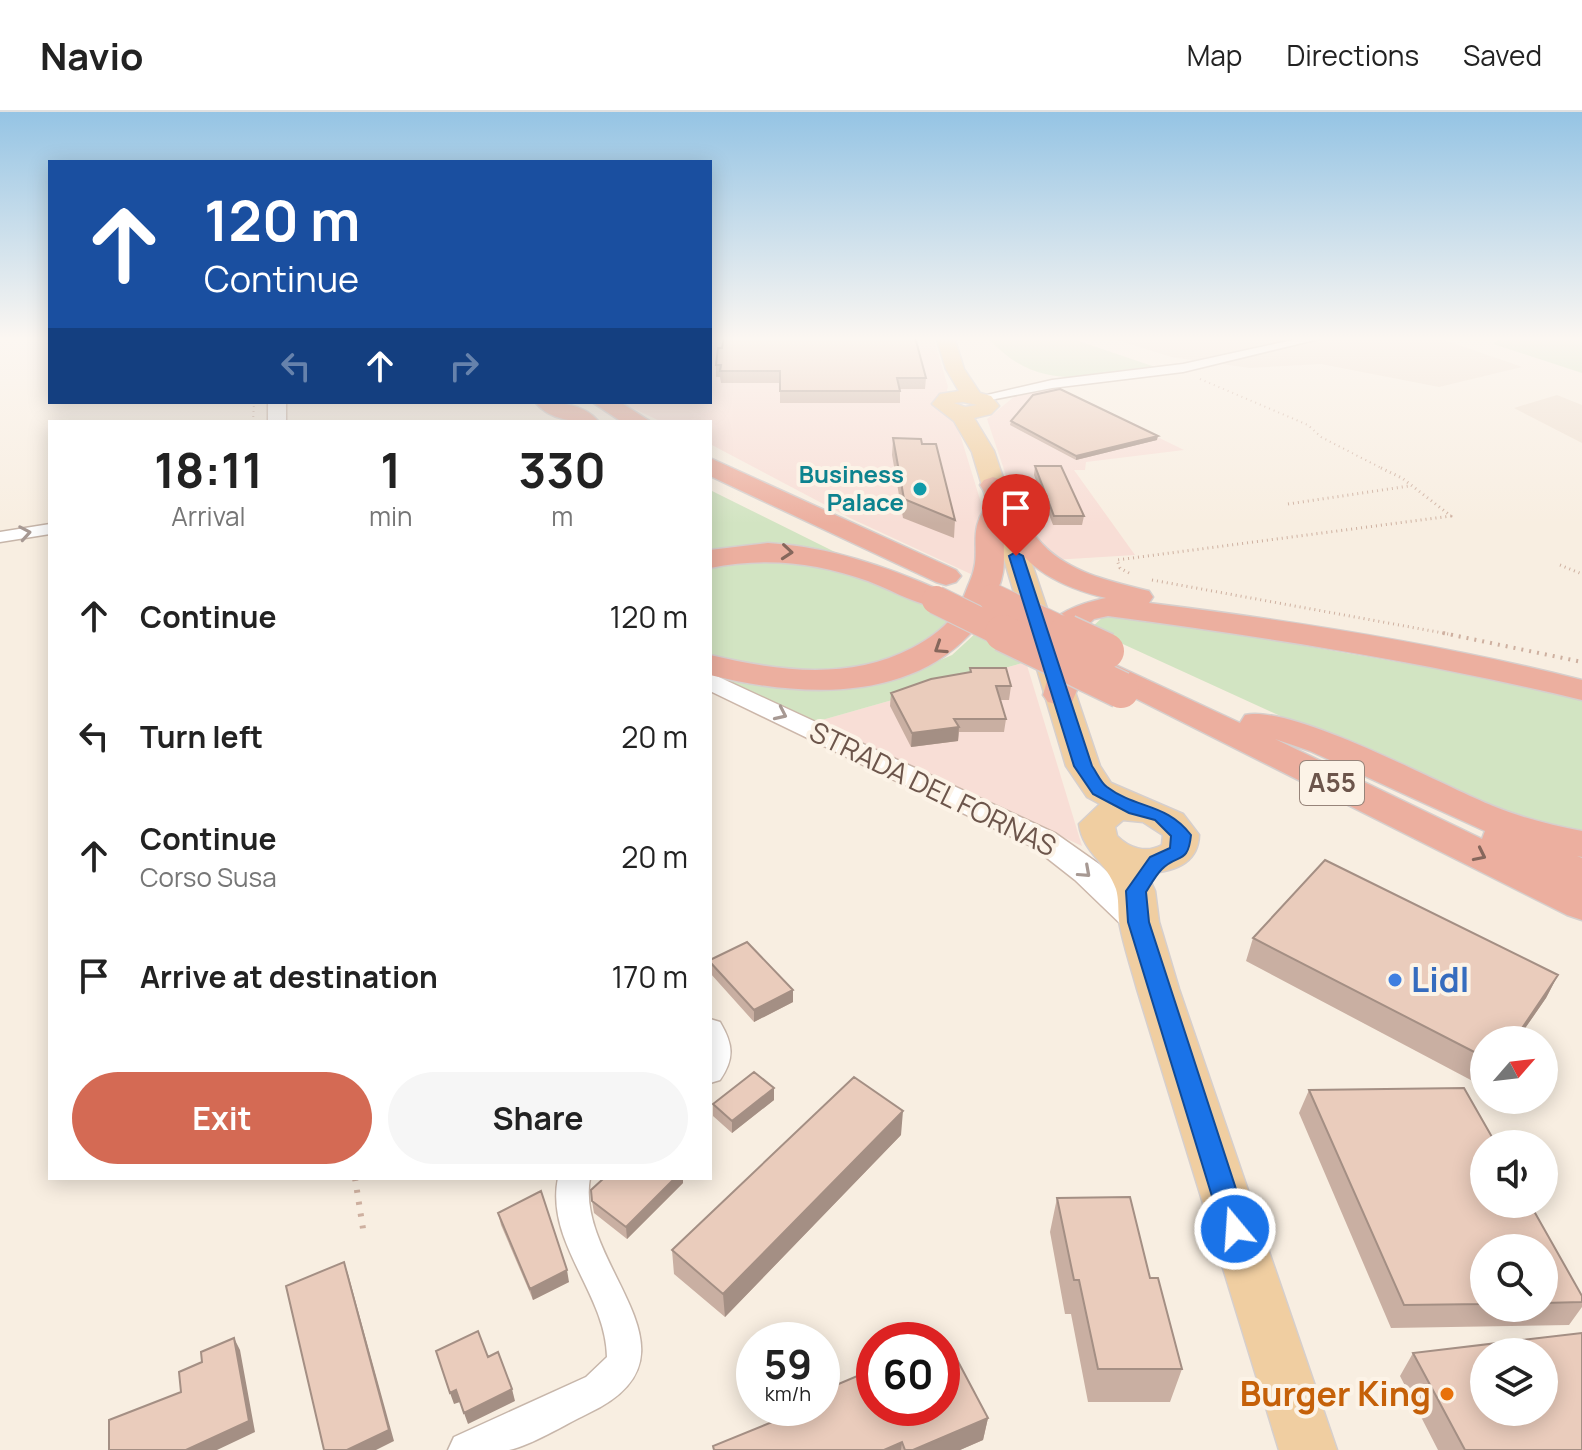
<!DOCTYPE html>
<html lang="en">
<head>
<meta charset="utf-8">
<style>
  :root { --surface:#fff; --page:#f6f6f6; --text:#222; --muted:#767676; --line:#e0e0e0; --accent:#d46a54 }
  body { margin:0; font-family:Manrope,sans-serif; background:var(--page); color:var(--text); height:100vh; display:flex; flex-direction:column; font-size:30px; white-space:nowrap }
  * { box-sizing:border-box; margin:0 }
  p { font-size:26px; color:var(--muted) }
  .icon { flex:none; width:44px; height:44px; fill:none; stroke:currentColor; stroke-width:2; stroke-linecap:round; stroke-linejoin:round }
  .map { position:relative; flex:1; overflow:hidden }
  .panel { position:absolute; left:48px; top:308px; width:664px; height:760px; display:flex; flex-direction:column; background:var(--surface); border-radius:0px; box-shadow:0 4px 20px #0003 }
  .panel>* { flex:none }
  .top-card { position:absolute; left:48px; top:48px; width:664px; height:244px; border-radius:0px; box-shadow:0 4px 20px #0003; background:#1a4fa0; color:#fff; overflow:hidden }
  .needle { width:52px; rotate:62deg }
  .tools { position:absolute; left:1470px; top:914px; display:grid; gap:16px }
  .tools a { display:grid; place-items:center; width:88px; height:88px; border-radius:50%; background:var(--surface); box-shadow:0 4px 20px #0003; font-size:40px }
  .speed { position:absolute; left:736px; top:1210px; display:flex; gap:16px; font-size:40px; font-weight:700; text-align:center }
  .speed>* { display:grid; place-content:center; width:104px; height:104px; border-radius:50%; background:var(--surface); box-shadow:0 4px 20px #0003; line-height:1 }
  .speed small { font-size:20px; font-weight:400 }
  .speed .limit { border:12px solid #d22; background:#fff; color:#111 }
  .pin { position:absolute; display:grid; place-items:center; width:68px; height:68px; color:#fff; margin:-82px -34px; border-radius:50% 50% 50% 0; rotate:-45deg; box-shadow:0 0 8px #0007 }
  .pin .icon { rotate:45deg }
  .me { position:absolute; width:88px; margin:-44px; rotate:342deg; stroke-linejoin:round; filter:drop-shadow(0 0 6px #0008) }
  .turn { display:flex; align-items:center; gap:28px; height:168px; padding:0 24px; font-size:36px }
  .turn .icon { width:104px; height:104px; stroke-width:2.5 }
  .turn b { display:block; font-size:56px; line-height:68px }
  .lanes { display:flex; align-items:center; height:76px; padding:0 24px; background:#0003; justify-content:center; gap:40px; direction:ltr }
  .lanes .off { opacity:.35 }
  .eta { display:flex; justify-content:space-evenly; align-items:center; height:136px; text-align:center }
  .eta b { font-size:48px; font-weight:700; line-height:56px }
  .action { display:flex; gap:16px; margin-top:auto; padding:16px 24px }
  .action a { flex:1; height:92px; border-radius:48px; background:var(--accent); color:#fff; font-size:32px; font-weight:700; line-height:92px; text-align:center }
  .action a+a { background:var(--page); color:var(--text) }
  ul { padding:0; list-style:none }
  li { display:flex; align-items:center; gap:24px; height:120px; padding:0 24px }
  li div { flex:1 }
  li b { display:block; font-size:30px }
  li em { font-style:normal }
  header { display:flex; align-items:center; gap:48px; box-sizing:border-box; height:112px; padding:0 40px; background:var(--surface); border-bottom:2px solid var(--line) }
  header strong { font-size:38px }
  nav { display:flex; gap:44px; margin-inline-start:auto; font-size:28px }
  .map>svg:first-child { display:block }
</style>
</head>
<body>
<header>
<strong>Navio</strong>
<nav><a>Map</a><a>Directions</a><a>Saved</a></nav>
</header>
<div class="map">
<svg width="1582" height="1338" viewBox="0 0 1582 1338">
  <rect width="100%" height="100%" fill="#f8eee1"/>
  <!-- residential -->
  <path fill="#efe0d1" d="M1108 225H1436L1522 255 1439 275 1321 252 1250 256 1171 245Z
    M1557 283 1582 293V331L1514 296Z"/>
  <!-- commercial -->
  <path fill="#f8ded6" d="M710 225H933L948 275 945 284 935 291 938 298 955 306 986 407 975 464 850 406 710 332V310H662L620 290H710Z
    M1055 275 1184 338 1086 350 1085 358H1074L1135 443 1053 448 1020 405 987 307 1015 284Z
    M1026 550 1082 734 815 610Z"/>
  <!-- green -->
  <path fill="#d2e4c2" d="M988 225H1067L1161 257C1109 263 1049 279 1005 242 998 236 991 231 988 225Z
    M1502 225H1582V261L1493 232Z
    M710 378 837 441 770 432 710 439Z
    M785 444 872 467 956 507 921 537 847 558 800 560 754 556 710 544V453Z
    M1116 501 1548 576 1582 587V719L1547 715 1475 693 1090 517 1104 504Z
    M978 519 1026 550 815 610 717 565 771 574 901 565 952 543Z"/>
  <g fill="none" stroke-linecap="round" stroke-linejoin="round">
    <defs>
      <path id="street" d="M1306 225H1327L1183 260 1052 276 980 290 974 286 1052 268 1183 252Z
        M50 412V422L0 430V420Z
        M710 907 720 910C733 932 735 946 720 968L710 971Z
        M558 1066H590C574 1154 715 1243 587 1302 564 1313 532 1333 509 1338 491 1338 467 1338 448 1338L454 1325 586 1265 607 1245C606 1181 545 1131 558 1066Z"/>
      <path id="secondary" d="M268 290H286V310H268Z
        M710 561 1055 721 1099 752 1151 802 1156 810 1151 818 1139 822 1127 818 1075 768 1033 735 710 579Z"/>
      <path id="primary" d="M936 225H954L964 257 980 281 991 284 999 294 991 302 974 306 994 339 1100 654 1111 671 1183 702 1199 723C1198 752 1173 760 1147 761L1155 779 1159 810 1179 877 1337 1338H1279L1137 877C1131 855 1123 832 1119 809 1118 798 1119 787 1116 777 1107 750 1083 741 1079 712L1100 692 1087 685 1066 654 972 340 954 309 932 292 940 282 959 279 946 257ZM963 290 977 293 965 295 954 291ZM1123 708 1143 710 1163 723 1162 733C1146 742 1129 736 1117 724L1115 715Z"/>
      <path id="highway" d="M535 290C557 290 584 291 599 310 576 310 550 309 535 290Z
        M592 290H620L651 310H622Z
        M710 346 956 458 961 464 956 470 946 473 936 470 710 364Z
        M993 365 1002 368C1016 386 1023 409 1037 426 1064 460 1109 469 1149 479L1153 485 1149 491C1294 509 1441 532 1582 568V588C1426 550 1267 525 1108 504L1094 507 1076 524 1084 561 1072 590 1060 593 1048 590 1043 583C1053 552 1043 555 1043 528 1043 502 1086 490 1106 486 1062 475 1026 458 1004 417 1003 431 1005 446 1003 460 999 483 985 507 969 523 903 592 795 584 710 563V543C778 559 848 569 912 536 929 527 948 514 958 497 963 488 966 478 970 469 984 438 964 421 990 389L980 373 984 368Z
        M768 431C830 435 885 454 942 479L946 485 942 491 931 494C909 489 889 477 868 469 815 450 765 445 710 456V438Z
        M1109 550 1240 611 1245 603C1293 592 1441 673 1493 694 1522 706 1551 713 1582 719V745L1577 744 1582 746V808L1567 803 1097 567 1092 560 1097 553ZM1275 627 1310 639 1485 719 1482 727Z"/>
    </defs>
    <!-- street casing -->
    <use href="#street" stroke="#c7b6aa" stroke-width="3"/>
    <!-- secondary casing -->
    <use href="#secondary" stroke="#ccb7aa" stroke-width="3"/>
    <!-- primary casing -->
    <use href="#primary" stroke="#d6cfcd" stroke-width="3"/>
    <!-- highway casing -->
    <use href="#highway" stroke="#d6cfcd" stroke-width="3"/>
    <!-- path-far3 -->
    <path stroke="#ceb0a0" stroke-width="2" stroke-dasharray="1 4" stroke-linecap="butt" d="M39 225 50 233
      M1200 267 1308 313 1321 325 1383 357
      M253 310 254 290"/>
    <!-- path-far2 -->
    <path stroke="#ceb0a0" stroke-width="3" stroke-dasharray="1 4" stroke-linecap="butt" d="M1288 392 1409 374
      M1560 453 1582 462
      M1129 461 1120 456 1117 448 1451 404 1402 366 1379 355
      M1152 468 1454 523"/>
    <!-- path-far1 -->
    <path stroke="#ceb0a0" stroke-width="4" stroke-dasharray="2 6" stroke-linecap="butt" d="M1443 521 1582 550"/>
    <!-- path -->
    <path stroke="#ceb0a0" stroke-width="6" stroke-dasharray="3 9" stroke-linecap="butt" d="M355 1066 364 1123"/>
    <!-- street -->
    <use href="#street" fill="#fff" fill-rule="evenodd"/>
    <!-- secondary -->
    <use href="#secondary" fill="#fff" fill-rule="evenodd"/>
    <!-- primary -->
    <use href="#primary" fill="#f0cea1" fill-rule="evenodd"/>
    <!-- highway -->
    <use href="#highway" fill="#ecaf9f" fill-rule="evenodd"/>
    <defs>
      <path id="highway-bridge-far1" d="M993 486 1071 523
        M936 488 1007 523"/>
      <path id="highway-bridge" d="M1003 521 1121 578
        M1067 521 1106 539"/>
    </defs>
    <!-- highway-bridge-far1 casing -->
    <use href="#highway-bridge-far1" stroke="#d6cfcd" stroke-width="30" stroke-linecap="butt"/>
    <!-- highway-bridge casing -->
    <use href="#highway-bridge" stroke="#d6cfcd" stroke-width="39" stroke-linecap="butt"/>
    <!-- highway-bridge-far1 -->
    <use href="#highway-bridge-far1" stroke="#ecaf9f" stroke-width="28"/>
    <!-- highway-bridge -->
    <use href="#highway-bridge" stroke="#ecaf9f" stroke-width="36"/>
  </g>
  <!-- wall -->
  <path fill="#c9afa2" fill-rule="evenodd" d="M716 253 926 266 925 277H900V291H780V271H721L720 265H716Z
    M1011 309 1157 328 1076 348 1010 313Z
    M893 327 922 332 955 408 954 426 903 406 892 343Z
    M1035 354 1084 404 1082 413H1053L1034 363Z
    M970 556 1011 574 1009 588H1000L1006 607 1004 620H959L958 629 911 635 890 594 891 581 970 560Z
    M1253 826 1558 863 1546 886 1517 928H1484V975L1246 849Z
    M710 848 793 878V890L754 910 710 861Z
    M774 976V988L732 1021 713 1004V992Z
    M1464 976 1496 1032H1484V1092H1530L1582 1184V1195L1569 1213 1391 1216 1299 1001 1309 978ZM1484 1136H1544V1196H1484Z
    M901 1023 725 1205 674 1162 672 1138Z
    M683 1071 627 1127 594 1101 592 1089Z
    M1057 1086 1150 1166 1182 1257 1170 1290H1088L1071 1202H1065L1050 1120Z
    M498 1101 569 1170 533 1188 501 1113Z
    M1413 1241 1582 1338H1438L1400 1264Z
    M794 1296H874L988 1306 983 1328 960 1338H713V1334L794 1301Z"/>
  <!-- shaded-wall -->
  <path fill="#a48f84" d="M1158 324 1157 328 1076 348V344Z
    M959 615 958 629 911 635 912 621Z
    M1558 863 1546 886 1517 928H1514Z
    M793 878V890L754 910V898Z
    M774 976V988L732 1021V1009Z
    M903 999 901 1023 725 1205 723 1182Z
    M675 1066H683V1071L627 1127 626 1115Z
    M344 1150 348 1162 394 1329 376 1338H347Z
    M567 1158 569 1170 533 1188 530 1177Z
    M234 1226 240 1238 255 1320 217 1338H186Z
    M512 1277 515 1289 468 1312 464 1301Z
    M456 1278 460 1290 454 1292 450 1281Z
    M988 1306 983 1328 960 1338H913Z
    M902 1330 901 1338H884Z"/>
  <!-- building -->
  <path fill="#eaccbc" stroke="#a48f84" stroke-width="2" fill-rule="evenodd" d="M724 225H915L926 266H897L900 279H780V259H720L721 253H716L718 236H722Z
    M1060 277 1158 324 1076 344 1011 309 1033 283Z
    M893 326 921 327 922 332H936L955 408 904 387Z
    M1035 354H1061L1084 404H1054Z
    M970 556H1006L1011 574H996L1006 607H954L959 615 912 621 891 581 931 567 971 560Z
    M1325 748 1558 863 1514 928H1484V945L1253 826Z
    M747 830 793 878 754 898 710 850V848Z
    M754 960 774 976 732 1009 713 992Z
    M854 965 903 999 723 1182 672 1138Z
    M1464 976 1496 1032H1484V1092H1530L1582 1184V1190L1544 1191V1136H1484V1192L1404 1193 1309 978Z
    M604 1066H675L626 1115 592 1089 591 1078Z
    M541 1079 567 1158 530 1177 498 1101Z
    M1130 1085 1150 1166H1158L1182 1257H1098L1079 1168H1074L1057 1086Z
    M344 1150 389 1318 347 1338H324L286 1174Z
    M478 1219 488 1245 498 1240 512 1277 464 1301 456 1278 450 1281 436 1239Z
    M1582 1221V1338H1465L1413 1241ZM1484 1240H1544V1300H1484Z
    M234 1226 249 1309 186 1338H109V1308L181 1280 179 1260 202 1250 201 1240Z
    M953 1240 988 1306 913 1338H905L902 1330 884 1338H714L713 1334 797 1300 796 1296H822V1279L869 1259 874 1271V1296H942V1245Z"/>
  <!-- one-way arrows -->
  <defs><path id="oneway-chevron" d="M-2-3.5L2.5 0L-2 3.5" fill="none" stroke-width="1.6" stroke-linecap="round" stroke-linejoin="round" transform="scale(2)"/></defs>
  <g stroke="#a79993">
    <use href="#oneway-chevron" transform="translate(25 421) rotate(-10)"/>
    <use href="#oneway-chevron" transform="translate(781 602) rotate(25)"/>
    <use href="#oneway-chevron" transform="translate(1085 760) rotate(42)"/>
  </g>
  <g stroke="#86675c">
    <use href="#oneway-chevron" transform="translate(787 440) rotate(5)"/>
    <use href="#oneway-chevron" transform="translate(940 536) rotate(147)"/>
    <use href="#oneway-chevron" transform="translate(1480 743) rotate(26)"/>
  </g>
  <!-- sky -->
  <linearGradient id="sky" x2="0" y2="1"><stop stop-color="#95c4e4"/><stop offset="0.55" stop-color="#fcf7f2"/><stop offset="1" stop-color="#fcf7f2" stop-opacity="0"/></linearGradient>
  <rect width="1582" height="412" fill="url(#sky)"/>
  <!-- route -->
  <path fill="#1a73e8" stroke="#114b97" stroke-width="2" d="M1016 440 1023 444 1092 654C1097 661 1101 671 1107 675 1136 697 1167 691 1191 723 1188 753 1178 741 1162 757 1156 763 1151 772 1146 780L1149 810 1249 1117 1245 1125 1235 1129 1226 1125 1222 1117 1128 810 1126 779 1150 745 1170 736 1171 724 1155 708 1129 701 1093 682 1074 654 1009 444Z"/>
  <!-- markers -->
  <circle fill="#0f9aa8" stroke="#fcf3e7" stroke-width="3" cx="920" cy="377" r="8"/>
  <circle fill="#3f7fe0" stroke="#fcf3e7" stroke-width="3" cx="1395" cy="868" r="8"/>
  <circle fill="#e8710a" stroke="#fcf3e7" stroke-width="3" cx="1447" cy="1282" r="8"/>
  <g text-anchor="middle" stroke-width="8" stroke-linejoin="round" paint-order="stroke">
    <!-- far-culture labels -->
    <g font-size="24" font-weight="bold" fill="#0d838f" stroke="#fcf3e7" text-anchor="end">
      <text x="904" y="371">Business<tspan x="904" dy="28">Palace</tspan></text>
    </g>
    <!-- shield labels -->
    <rect fill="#fcf3e7" stroke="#97847a" stroke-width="2" x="1300" y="649" width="64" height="44" rx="6"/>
    <g font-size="26" font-weight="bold" fill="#6c554b">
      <text x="1332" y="680">A55</text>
    </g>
    <!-- street labels -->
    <g font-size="28" fill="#6c554b" stroke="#fcf3e7">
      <text transform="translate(933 677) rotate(26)" y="10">STRADA DEL FORNAS</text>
    </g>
    <!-- near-shop labels -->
    <g font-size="34" font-weight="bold" fill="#366cbe" stroke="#fcf3e7" text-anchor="start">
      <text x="1411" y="880">Lidl</text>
    </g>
    <!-- near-food labels -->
    <g font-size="34" font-weight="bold" fill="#c56008" stroke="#fcf3e7" text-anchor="end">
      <text x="1431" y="1294">Burger King</text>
    </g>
  </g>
</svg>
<div class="tools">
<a><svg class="needle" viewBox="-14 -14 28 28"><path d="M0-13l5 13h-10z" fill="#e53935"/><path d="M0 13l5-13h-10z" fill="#767676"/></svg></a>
<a><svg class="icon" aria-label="sound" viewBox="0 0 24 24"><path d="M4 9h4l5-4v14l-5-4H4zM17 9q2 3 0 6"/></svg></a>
<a><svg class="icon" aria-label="search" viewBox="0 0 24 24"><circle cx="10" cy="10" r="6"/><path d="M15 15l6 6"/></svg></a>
<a><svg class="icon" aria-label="layers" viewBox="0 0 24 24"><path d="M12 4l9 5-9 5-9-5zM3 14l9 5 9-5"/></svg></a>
</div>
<div class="speed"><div>59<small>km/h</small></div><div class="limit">60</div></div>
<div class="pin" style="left:1016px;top:444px;background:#d93025"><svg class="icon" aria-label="arrive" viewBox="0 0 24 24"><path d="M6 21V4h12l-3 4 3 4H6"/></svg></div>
<svg class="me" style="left:1235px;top:1117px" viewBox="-20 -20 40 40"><circle r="17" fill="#1a73e8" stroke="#fff" stroke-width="3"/><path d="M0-11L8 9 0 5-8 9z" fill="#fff"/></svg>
<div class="top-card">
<div class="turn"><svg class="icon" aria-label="ahead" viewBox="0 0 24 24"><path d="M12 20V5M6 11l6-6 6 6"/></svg><div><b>120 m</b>Continue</div></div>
<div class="lanes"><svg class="icon off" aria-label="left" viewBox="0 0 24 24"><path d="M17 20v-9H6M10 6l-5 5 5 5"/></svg><svg class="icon" aria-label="ahead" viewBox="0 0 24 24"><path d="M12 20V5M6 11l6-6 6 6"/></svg><svg class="icon off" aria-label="right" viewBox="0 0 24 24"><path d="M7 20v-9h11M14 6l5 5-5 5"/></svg></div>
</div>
<section class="panel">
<div class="eta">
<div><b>18:11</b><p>Arrival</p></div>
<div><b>1</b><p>min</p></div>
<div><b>330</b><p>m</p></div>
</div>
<ul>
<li><svg class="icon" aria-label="ahead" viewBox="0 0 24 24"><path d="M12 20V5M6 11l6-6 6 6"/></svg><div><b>Continue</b></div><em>120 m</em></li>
<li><svg class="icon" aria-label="left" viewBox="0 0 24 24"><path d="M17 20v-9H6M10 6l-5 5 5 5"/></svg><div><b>Turn left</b></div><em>20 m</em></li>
<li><svg class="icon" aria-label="ahead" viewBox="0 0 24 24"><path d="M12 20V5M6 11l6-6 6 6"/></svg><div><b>Continue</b><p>Corso Susa</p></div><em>20 m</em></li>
<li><svg class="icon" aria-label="arrive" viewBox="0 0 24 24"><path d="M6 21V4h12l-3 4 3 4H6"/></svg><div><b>Arrive at destination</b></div><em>170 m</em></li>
</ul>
<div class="action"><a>Exit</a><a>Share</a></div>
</section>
</div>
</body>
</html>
